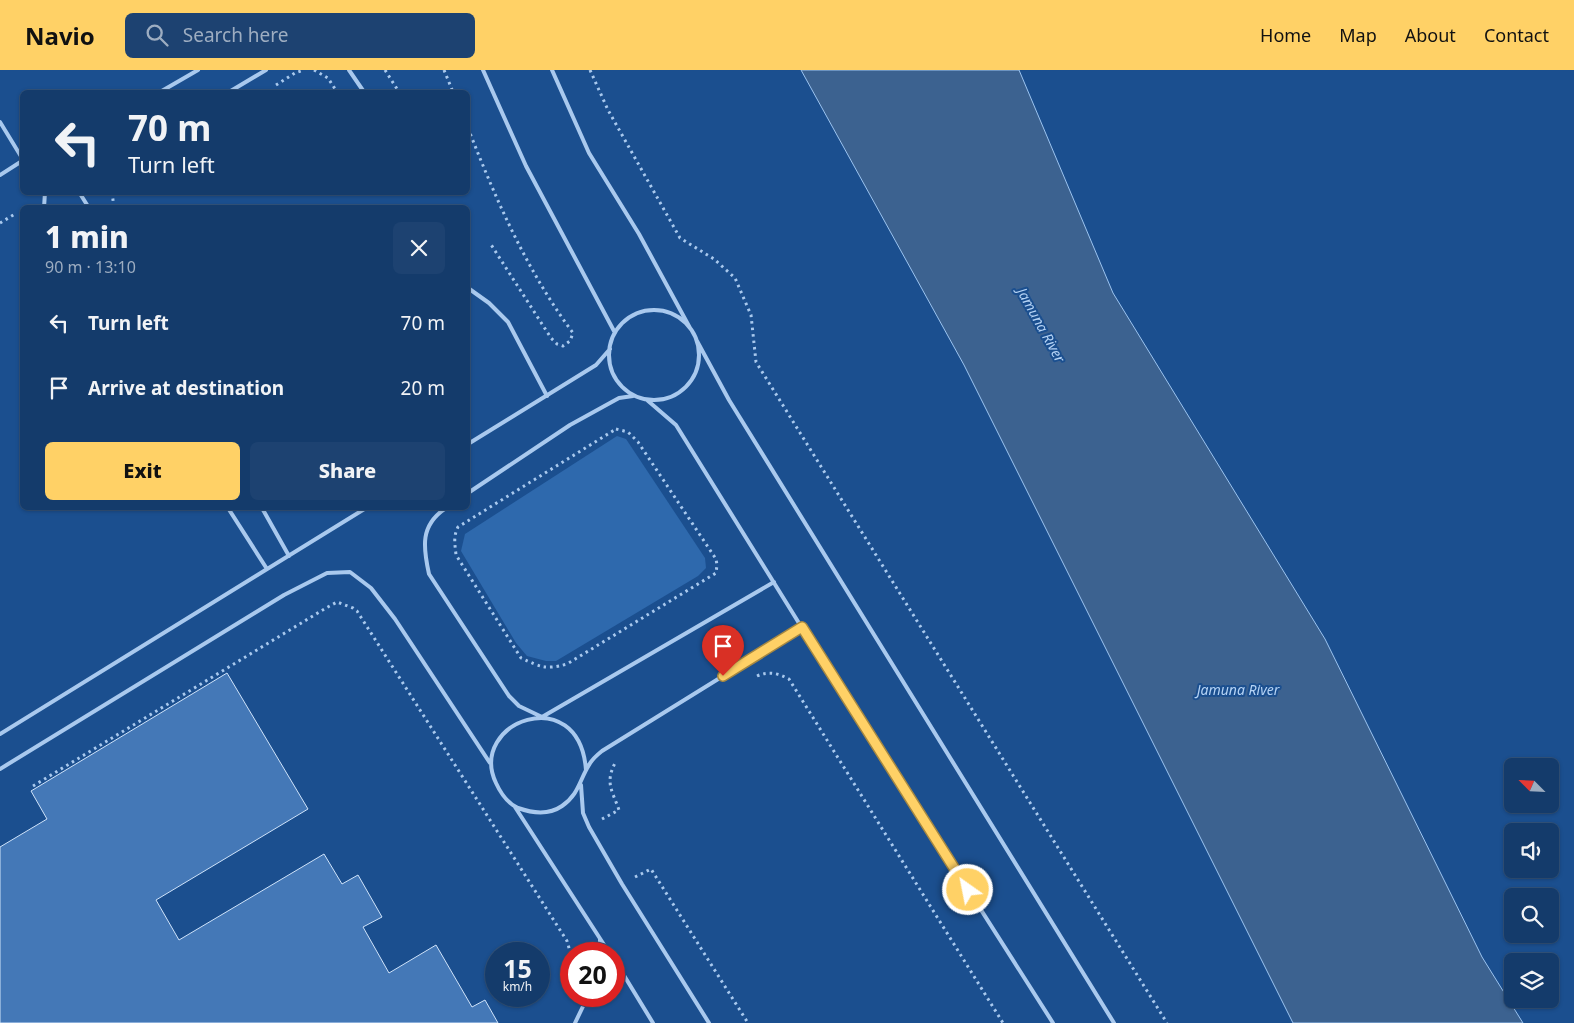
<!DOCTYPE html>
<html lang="en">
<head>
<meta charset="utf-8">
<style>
  :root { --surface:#143b6b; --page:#1d4271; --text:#f1f3f6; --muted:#9dadc1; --line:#33557e; --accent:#ffd166 }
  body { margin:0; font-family:"Noto Sans",sans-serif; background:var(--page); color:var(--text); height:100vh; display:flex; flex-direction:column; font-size:19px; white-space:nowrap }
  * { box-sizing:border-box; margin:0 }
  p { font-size:16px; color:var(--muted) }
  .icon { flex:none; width:28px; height:28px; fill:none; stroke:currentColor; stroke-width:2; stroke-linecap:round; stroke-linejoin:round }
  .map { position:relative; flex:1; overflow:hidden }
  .details { position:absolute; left:20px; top:135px; width:450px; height:305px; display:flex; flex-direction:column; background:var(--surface); border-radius:8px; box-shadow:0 1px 4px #0004,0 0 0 1px var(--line) }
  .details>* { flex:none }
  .hud { position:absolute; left:20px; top:20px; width:450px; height:105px; border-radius:8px; box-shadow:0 1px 4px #0004,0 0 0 1px var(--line); background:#143b6b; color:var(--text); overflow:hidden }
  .needle { width:32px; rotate:294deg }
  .tools { position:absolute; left:1504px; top:688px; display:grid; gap:10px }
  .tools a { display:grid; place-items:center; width:55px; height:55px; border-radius:8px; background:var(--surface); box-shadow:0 1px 4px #0004,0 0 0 1px var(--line); font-size:25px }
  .speed { position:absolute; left:485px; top:872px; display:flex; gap:10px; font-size:25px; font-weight:700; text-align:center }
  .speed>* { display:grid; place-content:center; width:65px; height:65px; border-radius:50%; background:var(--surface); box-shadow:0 1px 4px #0004,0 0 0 1px var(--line); line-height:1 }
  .speed small { font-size:12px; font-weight:400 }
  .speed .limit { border:8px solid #d22; background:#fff; color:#111 }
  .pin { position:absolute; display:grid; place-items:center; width:42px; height:42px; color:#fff; margin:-51px -21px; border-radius:50% 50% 50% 0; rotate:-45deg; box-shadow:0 0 5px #0007 }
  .pin .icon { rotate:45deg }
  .me { position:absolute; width:55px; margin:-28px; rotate:327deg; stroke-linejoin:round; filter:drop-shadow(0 0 4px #0008) }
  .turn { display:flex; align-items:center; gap:18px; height:105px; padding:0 25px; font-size:22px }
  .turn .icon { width:65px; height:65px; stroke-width:2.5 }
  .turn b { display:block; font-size:35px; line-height:42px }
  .round { display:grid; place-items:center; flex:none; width:52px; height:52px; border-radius:8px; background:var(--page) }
  .head { display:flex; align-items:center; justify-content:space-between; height:85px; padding:0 25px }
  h1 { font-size:30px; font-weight:800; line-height:38px }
  .action { display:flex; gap:10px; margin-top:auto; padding:10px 25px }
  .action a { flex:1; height:58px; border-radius:8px; background:var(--accent); color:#111; font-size:20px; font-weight:800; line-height:58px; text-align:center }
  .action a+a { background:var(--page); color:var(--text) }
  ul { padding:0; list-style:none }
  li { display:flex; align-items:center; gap:15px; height:65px; padding:0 25px }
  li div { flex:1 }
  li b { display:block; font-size:19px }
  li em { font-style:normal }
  header { display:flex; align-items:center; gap:30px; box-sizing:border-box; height:70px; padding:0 25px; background:var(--accent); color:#111 }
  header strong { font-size:24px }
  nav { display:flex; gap:28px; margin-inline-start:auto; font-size:18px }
  .search { width:350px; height:45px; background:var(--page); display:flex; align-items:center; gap:12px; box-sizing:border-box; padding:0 18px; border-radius:8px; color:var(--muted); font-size:19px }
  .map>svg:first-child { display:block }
</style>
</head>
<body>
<header>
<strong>Navio</strong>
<div class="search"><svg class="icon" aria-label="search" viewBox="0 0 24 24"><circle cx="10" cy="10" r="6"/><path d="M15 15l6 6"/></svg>Search here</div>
<nav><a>Home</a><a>Map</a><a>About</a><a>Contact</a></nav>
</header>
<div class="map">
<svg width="1574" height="953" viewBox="0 0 1574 953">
  <rect width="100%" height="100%" fill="#1b4f8f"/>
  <!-- green -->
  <path fill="#2e69ad" d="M617 366 626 369 705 488 706 498 698 506 556 591H546L527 586 516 573 461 481 465 464Z"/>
  <!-- water -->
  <path fill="#3c6290" stroke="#9cc4f0" d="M801 0H1019L1113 223 1325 569 1482 887 1523 953H1293L964 295Z"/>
  <!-- building -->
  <path fill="#4478b7" stroke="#cfe3fa" d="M227 603 308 739 156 830 179 870 324 784 342 814 358 805 382 847 363 857 389 903 436 875 472 937 485 930 498 953H0V777L47 749 31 721Z"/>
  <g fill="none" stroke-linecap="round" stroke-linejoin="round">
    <!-- path -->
    <path stroke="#a9c9ee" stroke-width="3" stroke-dasharray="2.5 4" stroke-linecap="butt" d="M314 0 328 8 337 22
      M385 0 399 22
      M444 0 453 22
      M590 0 608 40 680 168 714 189 735 208 751 245 756 292 1167 953
      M276 15 295 3 304 0
      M468 58C496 130 527 201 573 263L570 271 563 276 557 274 551 268 490 173
      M112 122 114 138
      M0 153 15 144
      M616 359 628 362 638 372 716 489 717 495 716 503 567 594C545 600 541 597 521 588L456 485C455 474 453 467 458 457Z
      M757 606C768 601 778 603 789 609L1003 953
      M33 716 326 538 337 532 353 538 357 541 567 871 571 885
      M602 749 619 740C612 720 605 713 615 693
      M635 807 651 799 748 953"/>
    <!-- service -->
    <path stroke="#a9c9ee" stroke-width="4" d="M349 0 364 22
      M483 0 526 96 614 261
      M552 0 589 83 639 164 690 258
      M160 22 198 0
      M229 22 266 0
      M0 52 22 88
      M0 105 22 91
      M79 122 89 138
      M44 138 45 122
      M468 218 489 233 508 252 547 326
      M609 285a45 45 0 1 1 90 0a45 45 0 1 1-90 0Z
      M697 271 729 330 1114 953
      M647 330 676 355 820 587 1053 953
      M468 374 596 295 610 279
      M468 423 570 355 619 328 633 326
      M228 438 267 499
      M262 438 289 486
      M446 438C420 455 423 477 429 504L509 626 519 636 542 647 774 512
      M0 664 366 438
      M0 699 284 525 327 503 350 502 371 518 395 549 490 693
      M586 700C579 610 467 652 496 713 501 724 507 733 518 738 532 743 549 745 562 736 579 724 579 711 589 695 592 689 597 685 602 681L802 557
      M581 715 583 743 589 757 622 814 709 953
      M515 737 610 884
      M600 884V869
      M614 889 653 953
      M575 953 588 926"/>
  </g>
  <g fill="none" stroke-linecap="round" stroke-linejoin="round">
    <defs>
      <path id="route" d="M723 606 802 557 968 820"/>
    </defs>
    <!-- route casing -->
    <use href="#route" stroke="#a68842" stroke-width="12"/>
    <!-- route -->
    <use href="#route" stroke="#ffd166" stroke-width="9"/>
  </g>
  <g text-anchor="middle" stroke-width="4" stroke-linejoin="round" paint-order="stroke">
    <!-- water labels -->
    <g font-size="14" font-style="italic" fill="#b5d3f5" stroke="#1b4f8f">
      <text transform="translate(1041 255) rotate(61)" y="5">Jamuna River</text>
      <text x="1238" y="625">Jamuna River</text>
    </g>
  </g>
</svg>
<div class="tools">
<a><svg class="needle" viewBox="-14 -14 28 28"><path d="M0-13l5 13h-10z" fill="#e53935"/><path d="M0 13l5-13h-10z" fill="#9dadc1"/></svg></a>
<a><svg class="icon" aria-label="sound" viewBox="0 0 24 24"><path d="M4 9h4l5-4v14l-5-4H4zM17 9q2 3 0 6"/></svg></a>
<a><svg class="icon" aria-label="search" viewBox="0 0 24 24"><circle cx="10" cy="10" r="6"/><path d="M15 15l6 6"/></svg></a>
<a><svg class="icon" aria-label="layers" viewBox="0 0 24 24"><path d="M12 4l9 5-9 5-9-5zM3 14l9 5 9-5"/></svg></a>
</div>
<div class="speed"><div>15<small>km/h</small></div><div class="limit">20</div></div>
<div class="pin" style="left:723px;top:606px;background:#d93025"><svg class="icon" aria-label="arrive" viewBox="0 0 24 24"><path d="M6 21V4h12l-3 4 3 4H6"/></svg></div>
<svg class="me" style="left:968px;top:820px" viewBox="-20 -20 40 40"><circle r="17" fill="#ffd166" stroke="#fff" stroke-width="3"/><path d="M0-11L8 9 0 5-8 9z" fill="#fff"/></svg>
<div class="hud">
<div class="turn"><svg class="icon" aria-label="left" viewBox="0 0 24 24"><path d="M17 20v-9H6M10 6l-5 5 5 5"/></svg><div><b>70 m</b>Turn left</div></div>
</div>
<section class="details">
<div class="head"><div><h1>1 min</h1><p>90 m · 13:10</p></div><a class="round"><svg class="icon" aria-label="close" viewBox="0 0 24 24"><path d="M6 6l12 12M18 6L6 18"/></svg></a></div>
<ul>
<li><svg class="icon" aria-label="left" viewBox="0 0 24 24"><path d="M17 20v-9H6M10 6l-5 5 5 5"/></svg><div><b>Turn left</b></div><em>70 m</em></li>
<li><svg class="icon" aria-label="arrive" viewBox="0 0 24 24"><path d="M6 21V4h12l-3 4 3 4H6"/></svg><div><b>Arrive at destination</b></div><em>20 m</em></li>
</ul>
<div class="action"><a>Exit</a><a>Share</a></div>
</section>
</div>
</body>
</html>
